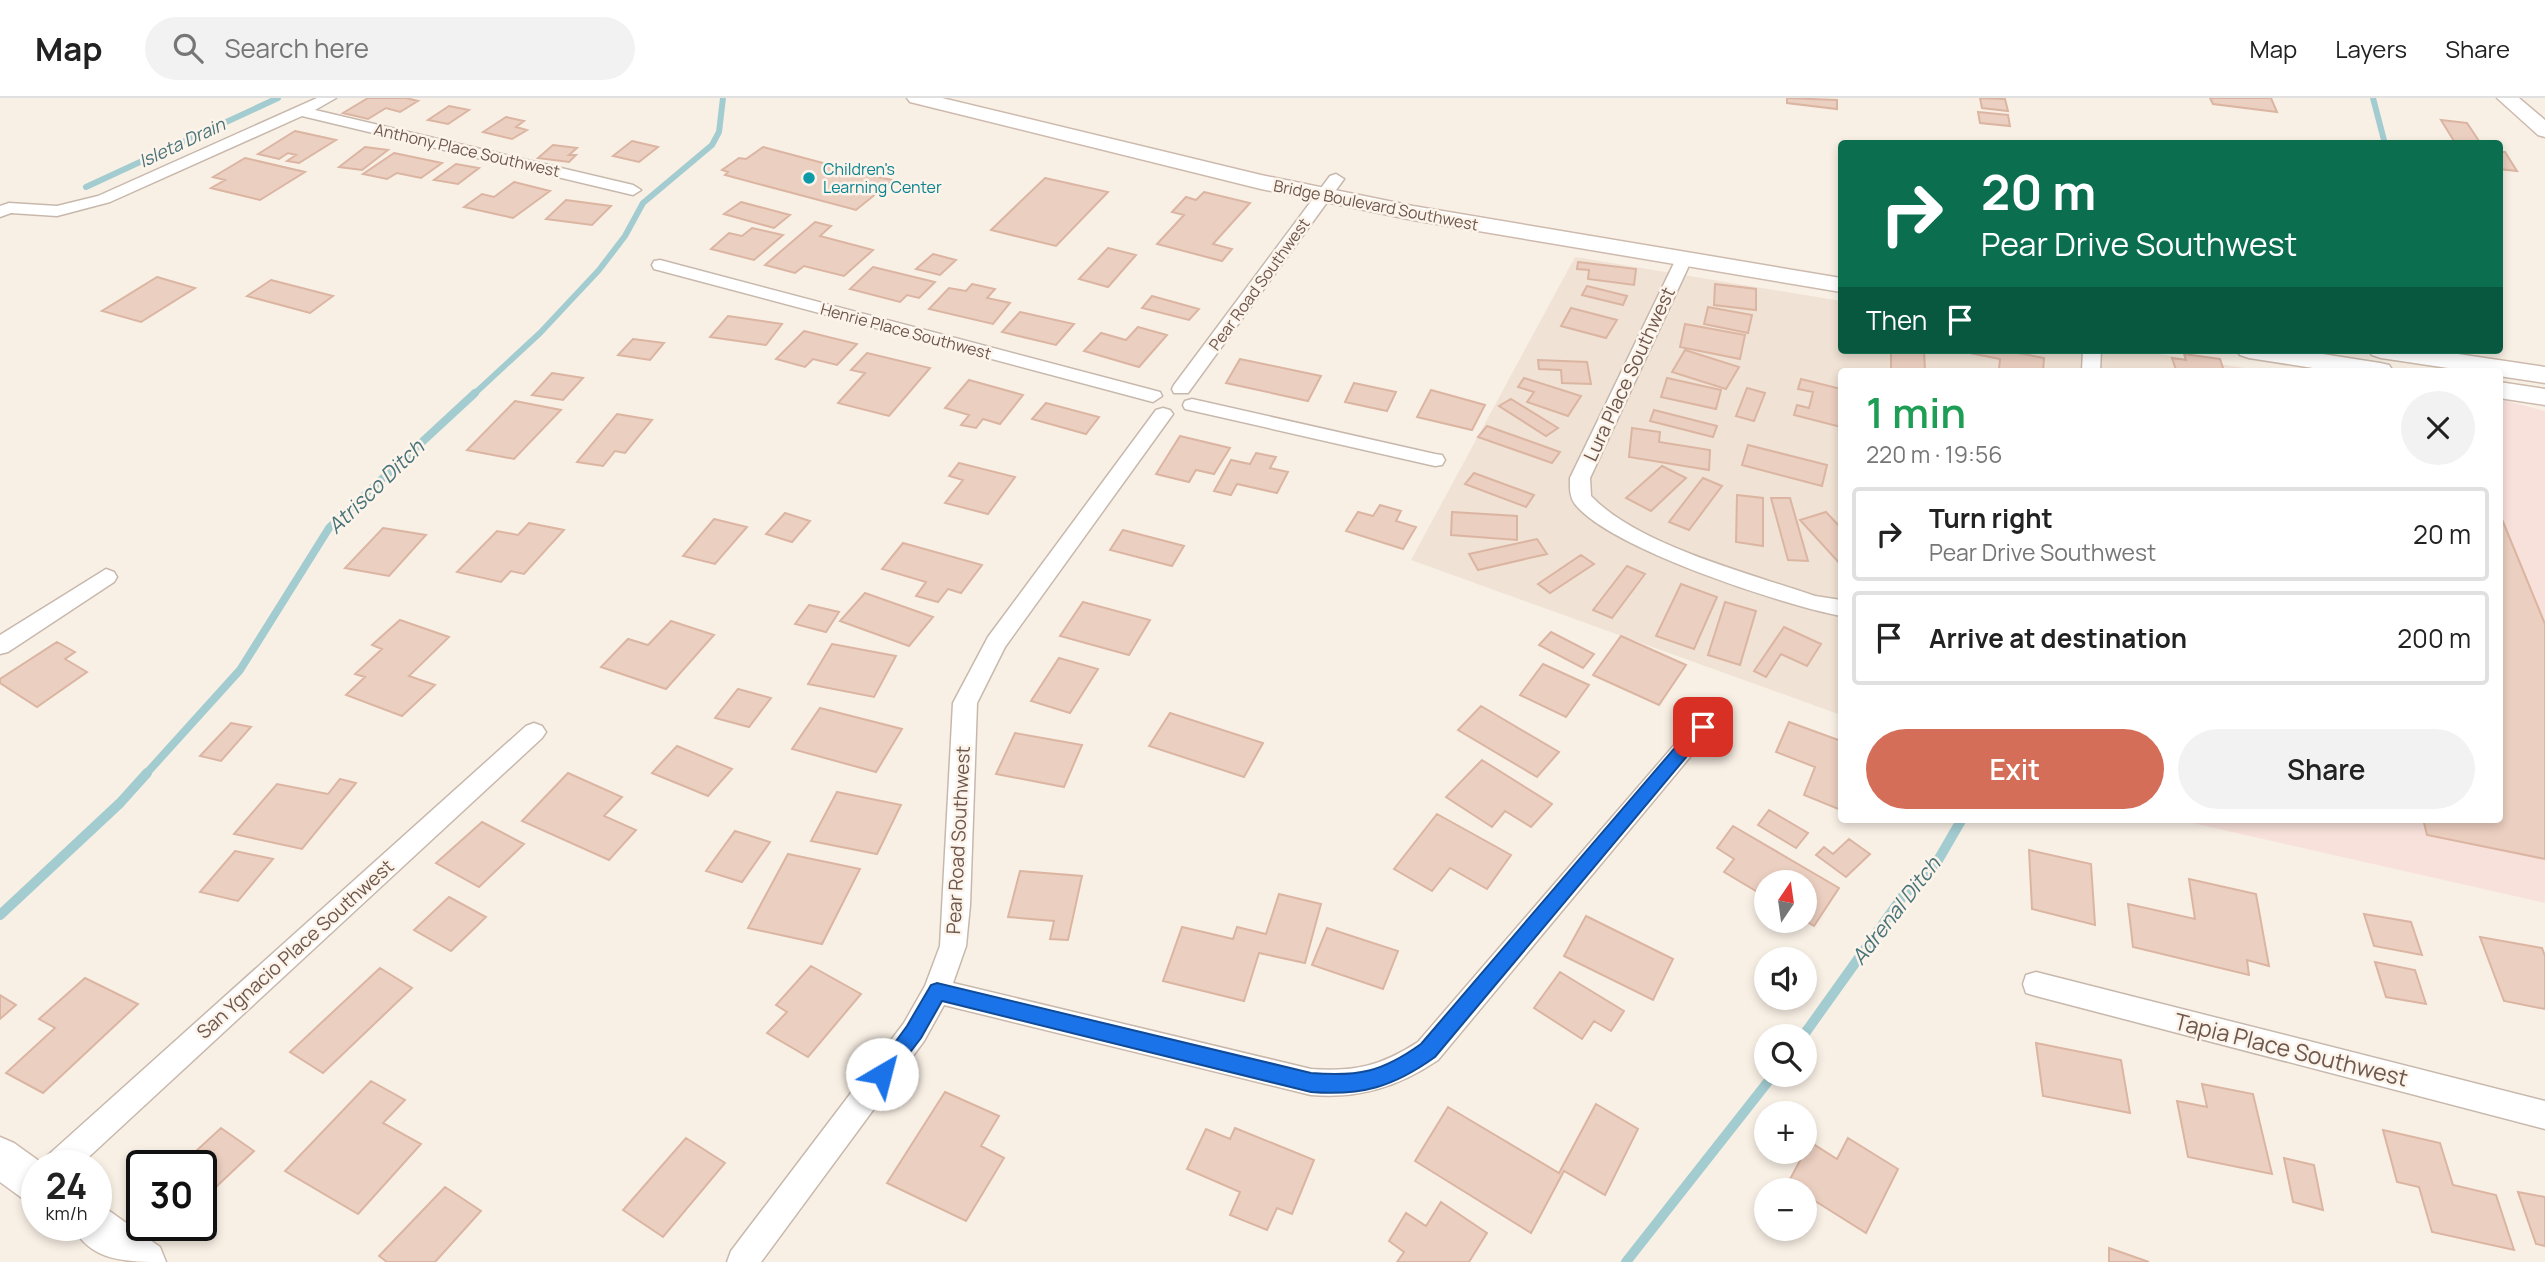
<!DOCTYPE html>
<html lang="en">
<head>
<meta charset="utf-8">
<style>
  :root { --surface:#fff; --page:#f2f2f2; --text:#222; --muted:#767676; --line:#e0e0e0; --accent:#d46e59 }
  body { margin:0; font-family:Manrope,sans-serif; background:var(--page); color:var(--text); height:100vh; display:flex; flex-direction:column; font-size:26px; white-space:nowrap }
  * { box-sizing:border-box; margin:0 }
  p { font-size:23px; color:var(--muted) }
  .icon { flex:none; width:38px; height:38px; fill:none; stroke:currentColor; stroke-width:2; stroke-linecap:round; stroke-linejoin:round }
  .map { position:relative; flex:1; overflow:hidden }
  .drawer { position:absolute; left:1838px; top:270px; width:665px; height:455px; display:flex; flex-direction:column; background:var(--surface); border-radius:7px; box-shadow:0 4px 10px #0003 }
  .drawer>* { flex:none }
  .top-card { position:absolute; left:1838px; top:42px; width:665px; height:214px; border-radius:7px; box-shadow:0 4px 10px #0003; background:#0b6e4f; color:#fff; overflow:hidden }
  .needle { width:46px; rotate:13deg }
  .fabs { position:absolute; left:1754px; top:772px; display:grid; gap:14px }
  .fabs a { display:grid; place-items:center; width:63px; height:63px; border-radius:50%; background:var(--surface); box-shadow:0 4px 10px #0003; font-size:35px }
  .speed { position:absolute; left:21px; top:1052px; display:flex; gap:14px; font-size:35px; font-weight:700; text-align:center }
  .speed>* { display:grid; place-content:center; width:91px; height:91px; border-radius:50%; background:var(--surface); box-shadow:0 4px 10px #0003; line-height:1 }
  .speed small { font-size:18px; font-weight:400 }
  .speed .limit { border:4px solid #111; border-radius:10px; background:#fff; color:#111 }
  .pin { position:absolute; display:grid; place-items:center; width:60px; height:60px; color:#fff; margin:-30px; border-radius:14px; box-shadow:0 4px 10px #0006 }
  .me { position:absolute; width:77px; margin:-38px; rotate:37deg; stroke-linejoin:round; filter:drop-shadow(0 0 5px #0008) }
  .turn { display:flex; align-items:center; gap:24px; height:147px; padding:0 28px; font-size:32px }
  .turn .icon { width:91px; height:91px; stroke-width:2.5 }
  .turn b { display:block; font-size:49px; line-height:60px }
  .then { display:flex; align-items:center; height:66px; padding:0 28px; background:#0003; gap:14px; font-size:26px }
  .round { display:grid; place-items:center; flex:none; width:74px; height:74px; border-radius:37px; background:var(--page) }
  .overview { display:flex; align-items:center; justify-content:space-between; height:119px; padding:0 28px }
  h1 { font-size:42px; font-weight:600; line-height:52px; color:#1e9e55 }
  .cta { display:flex; gap:14px; margin-top:auto; padding:14px 28px }
  .cta a { flex:1; height:80px; border-radius:42px; background:var(--accent); color:#fff; font-size:28px; font-weight:600; line-height:80px; text-align:center }
  .cta a+a { background:var(--page); color:var(--text) }
  ul { padding:0; list-style:none }
  li { display:flex; align-items:center; gap:21px; height:94px; margin:0 14px 10px; padding:0 14px; border:4px solid var(--line); border-radius:7px }
  li div { flex:1 }
  li b { display:block; font-size:26px }
  li em { font-style:normal }
  header { display:flex; align-items:center; gap:42px; box-sizing:border-box; height:98px; padding:0 35px; background:var(--surface); border-bottom:2px solid var(--line) }
  header strong { font-size:33px }
  nav { display:flex; gap:38px; margin-inline-start:auto; font-size:24px }
  .search { width:490px; height:63px; background:var(--page); display:flex; align-items:center; gap:18px; box-sizing:border-box; padding:0 24px; border-radius:38px; color:var(--muted); font-size:26px }
  .map>svg:first-child { display:block }
</style>
</head>
<body>
<header>
<strong>Map</strong>
<div class="search"><svg class="icon" aria-label="search" viewBox="0 0 24 24"><circle cx="10" cy="10" r="6"/><path d="M15 15l6 6"/></svg>Search here</div>
<nav><a>Map</a><a>Layers</a><a>Share</a></nav>
</header>
<div class="map">
<svg width="2545" height="1164" viewBox="0 0 2545 1164">
  <rect width="100%" height="100%" fill="#f9f0e5"/>
  <!-- residential -->
  <path fill="#f0e2d4" d="M1575 159 1841 203V252H2135L2256 272 1841 273V617L1411 462Z"/>
  <!-- commercial -->
  <path fill="#f8e1da" d="M2499 301 2545 313V805L2175 721H2499Z"/>
  <g fill="none" stroke-linecap="round" stroke-linejoin="round">
    <!-- stream-far2 -->
    <path stroke="#a3ccd0" stroke-width="6" d="M2373 0 2385 46
      M86 89 278 0
      M473 297 540 235 599 172 625 138 643 105 712 47 719 34 723 0"/>
    <!-- stream-far1 -->
    <path stroke="#a3ccd0" stroke-width="8" d="M145 677 240 572 329 430 475 295"/>
    <!-- stream -->
    <path stroke="#a3ccd0" stroke-width="10" d="M0 817 120 705 147 675
      M1803 938 1903 798 1937 764 1962 721
      M1626 1164 1774 976"/>
  </g>
  <!-- building -->
  <path fill="#ebcfc0" stroke="#dbb5a2" stroke-width="2" d="M368 0H406L418 3 400 14 386 10 368 21 343 15Z
    M1787 0 1837 2V11L1787 5Z
    M1980 0 2005 1 2008 13 1982 10Z
    M2210 0H2271L2277 14 2213 6Z
    M449 8 469 12 448 26 428 22Z
    M1978 14 2008 17 2010 28 1980 25Z
    M506 19 524 23 516 29 527 32 512 41 483 34Z
    M2441 22 2467 25 2481 46 2454 43Z
    M295 33 336 42 299 65 287 63 296 57 288 55 279 61 258 56Z
    M632 43 658 49 639 64 613 58Z
    M553 47 577 50 569 57H576L569 64 538 60Z
    M365 49 388 52 362 72 339 69Z
    M763 49 868 77 893 82 856 112 725 77 728 74 722 72 739 60 746 61Z
    M2499 54H2505L2517 73 2499 71Z
    M394 55 442 65 421 80 397 75 387 81 363 76Z
    M245 60 305 74 260 102 211 90 225 82 213 79Z
    M456 66 479 70 458 86 434 82Z
    M1045 80 1108 94 1056 148 991 132Z
    M514 84 550 93 513 120 464 109 482 96 494 99Z
    M1204 94 1250 105 1213 146 1232 151 1222 163 1157 146 1184 117 1172 114 1186 99 1196 102Z
    M566 102 611 108 592 127 546 121Z
    M741 104 790 117 774 130 724 116Z
    M815 124 831 128 820 138 873 152 844 178 804 168 795 175 765 167Z
    M752 130 783 137 754 162 711 151 729 135 742 138Z
    M1108 150 1136 157 1108 189 1079 181Z
    M933 156 956 162 940 177 916 171Z
    M1578 164 1636 171 1634 187 1588 181 1589 172 1577 171Z
    M873 169 935 184 919 200 907 197 900 204 850 191Z
    M157 179 195 190 141 224 102 213Z
    M271 182 333 198 310 215 247 198Z
    M972 186 995 191 987 200 1010 205 993 226 929 211 949 190 966 193Z
    M1715 186 1756 191V212L1714 207Z
    M1587 188 1627 198 1623 207 1582 197Z
    M1152 198 1199 211 1189 222 1142 210Z
    M1708 209 1752 217 1748 235 1704 226Z
    M1571 210 1617 222 1606 240 1561 228Z
    M1020 214 1074 226 1056 247 1002 234Z
    M728 218 782 226 766 247 710 239Z
    M1685 226 1745 237 1740 261 1680 249Z
    M1138 229 1167 237 1139 269 1084 253 1101 235 1126 242Z
    M804 233 857 246 837 267 813 261 805 269 776 261Z
    M633 241 664 245 650 262 618 257Z
    M1685 252 1739 269 1726 291 1672 274Z
    M1891 252H1924L1925 273 1891 272Z
    M1969 252H2002L2044 260 2043 273 1999 271 2000 261 1969 255Z
    M867 255 930 270 889 318 838 305 865 275 851 272Z
    M2184 256 2220 261 2224 273 2176 272 2172 260 2186 262Z
    M1240 261 1321 278 1308 303 1226 285Z
    M1538 262 1587 264 1591 286 1562 285 1561 272 1539 271Z
    M552 275 583 280 563 302 532 297Z
    M1524 280 1581 298 1568 318 1527 304 1534 294 1518 289Z
    M1667 280 1721 292 1716 311 1661 299Z
    M1801 281 1841 291V329L1794 317 1797 307 1809 310 1813 294 1798 291Z
    M969 282 1023 297 1000 326 983 321 976 330 961 327 969 317 945 310Z
    M1354 285 1396 294 1387 313 1345 304Z
    M1747 290 1765 295 1754 323 1736 318Z
    M1431 292 1485 307 1472 332 1417 319Z
    M1511 301 1558 330 1546 338 1499 308Z
    M515 303 561 312 514 361 467 352Z
    M1046 305 1099 319 1086 336 1032 321Z
    M1654 312 1717 328 1713 339 1650 323Z
    M617 316 652 322 625 355 615 353 603 368 577 364Z
    M1487 328 1560 354 1552 365 1478 339Z
    M1632 330 1660 334 1659 344 1710 352 1709 372 1629 359Z
    M1180 338 1230 350 1214 376 1196 372 1189 384 1156 376Z
    M1748 347 1827 367 1822 388 1742 367Z
    M1256 355 1276 359 1270 370 1288 374 1277 395 1237 386 1231 397 1214 393 1231 362 1250 366Z
    M959 365 1015 379 988 416 945 405 963 382 949 378Z
    M1662 368 1686 380 1651 413 1626 400Z
    M1474 375 1534 397 1526 409 1465 386Z
    M1703 380 1722 388 1689 432 1669 424Z
    M1737 397 1763 400V448L1736 444Z
    M1771 400H1790L1808 463 1788 462Z
    M1380 407 1401 413 1396 423 1416 429 1403 451 1346 433 1358 414 1373 418Z
    M1452 414 1517 418V442L1451 437Z
    M1826 414 1841 430V467L1800 422Z
    M2499 414 2545 526V761L2427 737 2423 721H2499Z
    M785 415 810 423 792 444 766 436Z
    M714 421 747 429 715 466 683 458Z
    M529 425 564 432 524 476 511 473 501 484 457 474 497 433 518 437Z
    M383 430 426 437 389 478 345 470Z
    M1123 432 1184 448 1172 468 1110 452Z
    M1537 441 1547 456 1478 472 1469 456Z
    M903 445 982 467 961 495 948 491 938 504 916 498 926 484 882 471Z
    M1581 457 1594 466 1550 495 1538 486Z
    M1627 468 1645 476 1612 520 1593 512Z
    M1681 486 1717 499 1694 551 1656 538Z
    M865 495 933 519 909 548 840 523Z
    M1083 504 1150 522 1129 557 1060 538Z
    M1725 504 1756 513 1740 567 1708 557Z
    M809 507 839 514 826 534 795 526Z
    M400 522 449 539 409 578 435 587 402 618 346 597 365 579 355 576 382 551 372 547Z
    M671 523 714 537 666 591 601 569 628 541 648 547Z
    M1784 529 1821 546 1807 568 1781 556 1766 579 1754 573Z
    M1551 534 1594 556 1583 570 1539 547Z
    M1621 538 1686 567 1659 607 1593 577Z
    M57 544 75 554 65 561 87 574 37 609 0 585V581Z
    M832 546 896 558 874 599 808 586Z
    M1059 560 1098 571 1070 615 1031 603Z
    M1543 566 1589 587 1566 619 1520 597Z
    M738 591 771 600 749 629 715 620Z
    M1481 608 1559 654 1537 679 1458 632Z
    M820 610 902 631 876 674 792 651Z
    M1170 615 1263 645 1244 679 1149 648Z
    M1789 624 1841 643V712L1804 697 1815 669 1776 654Z
    M231 625 251 629 221 663 200 658Z
    M1015 635 1082 647 1064 689 996 676Z
    M677 648 732 671 708 698 652 675Z
    M1482 662 1552 706 1531 729 1505 713 1492 729 1446 699Z
    M568 675 622 699 604 718 636 732 609 762 522 723Z
    M340 681 356 685 302 751 234 736 277 686 328 696Z
    M837 694 901 707 877 756 811 743Z
    M1769 712 1808 735 1796 750 1758 727Z
    M1437 716 1511 757 1487 791 1450 770 1432 793 1394 771Z
    M482 724 524 746 479 789 436 765Z
    M1733 728 1839 790 1814 828 1804 822V784H1766V799L1724 774 1734 761 1717 750Z
    M735 733 770 744 742 784 706 773Z
    M1849 741 1870 756 1846 779 1816 757 1824 749 1833 756Z
    M2029 752 2091 766 2095 827 2032 811Z
    M235 753 273 761 238 803 200 794Z
    M788 756 860 771 822 846 748 830Z
    M1020 773 1082 778 1068 842 1050 841 1054 823 1008 819Z
    M2189 781 2256 796 2269 868 2247 862 2249 877 2133 849 2128 806 2195 821Z
    M1279 796 1321 806 1305 865 1259 855 1244 903 1163 883 1182 829 1233 841 1237 829 1266 836Z
    M449 799 486 819 451 853 414 832Z
    M2364 816 2411 824 2422 857 2374 848Z
    M1586 818 1673 861 1653 902 1564 858Z
    M1327 830 1398 853 1383 891 1312 867Z
    M2480 839 2542 850 2545 858V911L2504 903Z
    M2375 864 2415 872 2426 906 2386 899Z
    M811 868 861 896 808 959 767 935 787 914 776 907Z
    M380 870 412 890 323 975 290 954Z
    M1560 874 1624 913 1611 933 1594 923 1582 941 1534 910Z
    M85 880 138 906 43 995 6 975 55 930 39 921Z
    M0 897 16 907 0 921Z
    M2036 945 2121 962 2130 1015 2043 998Z
    M371 983 405 1002 383 1025 421 1046 358 1116 285 1073Z
    M2202 986 2253 996 2272 1076 2188 1059 2177 1003 2207 1009Z
    M945 994 999 1018 981 1048 1004 1060 966 1123 887 1085Z
    M1596 1006 1638 1031 1605 1097 1564 1073 1531 1135 1415 1063 1448 1009 1559 1075Z
    M221 1030 254 1053 216 1089 201 1078V1068L183 1065Z
    M1235 1030 1314 1062 1292 1116 1277 1110 1267 1132 1230 1117 1240 1094 1187 1071 1206 1031 1230 1041Z
    M2383 1032 2440 1045 2453 1087 2496 1097 2514 1152 2432 1134 2419 1089 2397 1084Z
    M686 1040 725 1065 663 1139 623 1112Z
    M1848 1040 1898 1071 1866 1135 1804 1096V1092H1798L1788 1085 1810 1044 1837 1061Z
    M2284 1060 2314 1067 2323 1112 2293 1104Z
    M445 1089 481 1113 435 1164H387L379 1158Z
    M2518 1094 2545 1099V1148L2536 1146Z
    M1441 1104 1487 1135 1469 1164H1397L1404 1154 1389 1143 1406 1115 1426 1128Z
    M2109 1150 2149 1164H2109Z"/>
  <g fill="none" stroke-linecap="round" stroke-linejoin="round">
    <defs>
      <path id="street" d="M317 0H336L315 12 633 87 641 92 633 97 302 18 110 104 57 118 11 115 0 119V108L9 105 57 108 98 98Z
        M1336 76 1344 81 1188 295H1174L1172 291 1174 287 1330 78Z
        M1684 156 1692 161 1590 380 1591 398C1639 448 1749 475 1815 498L1841 502V518C1783 507 1609 450 1575 406 1569 398 1570 389 1570 380L1676 161Z
        M660 162 1160 294 1162 298 1153 304 654 171 652 167 654 163Z
        M2083 252H2101L2100 273H2082Z
        M1192 301 1435 356 1442 357 1445 362 1442 367 1435 368 1185 311 1183 307 1185 303Z
        M1163 310 1170 312 1173 316 1005 549 977 605 970 807 966 848 953 885 1311 971C1355 974 1381 968 1418 944L1695 623 1703 620 1711 623 1715 629 1438 962C1398 989 1359 1001 1311 997L944 907 924 943 761 1164H727L731 1153 904 925 925 888 940 848 953 605 988 539 1156 312Z
        M106 471 114 474 117 479 114 484 8 554 0 556V537Z
        M534 625 542 628 546 634 542 640 79 1068H42L47 1058 526 628Z
        M2036 874 2545 1003V1031L2036 898 2026 895 2023 886 2026 877Z"/>
      <path id="secondary" d="M907 0H942L1261 77 1413 108 1841 180V194L1413 122 1261 91 910 4Z
        M2497 0H2519L2545 22V39L2538 37Z
        M2236 252H2297L2380 265 2389 267 2393 273H2332L2249 260 2240 257Z
        M2368 252H2431L2545 269V285L2499 278V273H2468L2381 260 2372 257Z
        M2499 284 2545 291V307L2499 300Z
        M0 1039 14 1045 46 1068H37V1106L22 1100 0 1084Z
        M96 1107 108 1112 160 1149 166 1164C127 1164 90 1164 72 1127H96Z"/>
    </defs>
    <!-- street casing -->
    <use href="#street" stroke="#c8b8ac" stroke-width="3"/>
    <!-- secondary casing -->
    <use href="#secondary" stroke="#cdbaad" stroke-width="3"/>
    <!-- street -->
    <use href="#street" fill="#fff" fill-rule="evenodd"/>
    <!-- secondary -->
    <use href="#secondary" fill="#fff" fill-rule="evenodd"/>
  </g>
  <!-- route -->
  <path fill="#1a73e8" stroke="#114b97" stroke-width="2" d="M1703 622 1711 629 1708 633 1435 959C1393 989 1362 998 1311 994L942 903 921 940 889 982 882 985 875 982 872 976 907 928 931 887 937 885 1311 975C1358 979 1382 974 1421 946L1697 624Z"/>
  <!-- markers -->
  <circle fill="#0f9aa8" stroke="#fcf4ea" stroke-width="2.5" cx="809" cy="80" r="7"/>
  <g text-anchor="middle" stroke-width="5" stroke-linejoin="round" paint-order="stroke">
    <!-- far-street labels -->
    <g font-size="16" fill="#6e574d" stroke="#fcf4ea">
      <text transform="translate(467 52) rotate(13)" y="6">Anthony Place Southwest</text>
      <text transform="translate(1376 107) rotate(11)" y="6">Bridge Boulevard Southwest</text>
      <text transform="translate(1259 186) rotate(-54)" y="6">Pear Road Southwest</text>
      <text transform="translate(906 233) rotate(15)" y="6">Henrie Place Southwest</text>
    </g>
    <!-- far-culture labels -->
    <g font-size="16" fill="#0d838f" stroke="#fcf4ea" text-anchor="start">
      <text x="823" y="77">Children's<tspan x="823" dy="18">Learning Center</tspan></text>
    </g>
    <!-- far-water labels -->
    <g font-size="18" font-style="italic" fill="#477379" stroke="#fcf4ea">
      <text transform="translate(182 45) rotate(-25)" y="6">Isleta Drain</text>
    </g>
    <!-- street labels -->
    <g font-size="19" fill="#6e574d" stroke="#fcf4ea">
      <text transform="translate(1629 276) rotate(-65)" y="7">Lura Place Southwest</text>
      <text transform="translate(958 742) rotate(-87)" y="7">Pear Road Southwest</text>
      <text transform="translate(295 851) rotate(-42)" y="7">San Ygnacio Place Southwest</text>
    </g>
    <!-- water labels -->
    <g font-size="21" font-style="italic" fill="#477379" stroke="#fcf4ea">
      <text transform="translate(376 389) rotate(-44)" y="7">Atrisco Ditch</text>
      <text transform="translate(1896 813) rotate(-52)" y="7">Adrenal Ditch</text>
    </g>
    <!-- near-street labels -->
    <g font-size="23" fill="#6e574d" stroke="#fcf4ea">
      <text transform="translate(2291 952) rotate(14)" y="8">Tapia Place Southwest</text>
    </g>
  </g>
</svg>
<div class="fabs">
<a><svg class="needle" viewBox="-14 -14 28 28"><path d="M0-13l5 13h-10z" fill="#e53935"/><path d="M0 13l5-13h-10z" fill="#767676"/></svg></a>
<a><svg class="icon" aria-label="sound" viewBox="0 0 24 24"><path d="M4 9h4l5-4v14l-5-4H4zM17 9q2 3 0 6"/></svg></a>
<a><svg class="icon" aria-label="search" viewBox="0 0 24 24"><circle cx="10" cy="10" r="6"/><path d="M15 15l6 6"/></svg></a>
<a>+</a>
<a>−</a>
</div>
<div class="speed"><div>24<small>km/h</small></div><div class="limit">30</div></div>
<div class="pin" style="left:1703px;top:629px;background:#d93025"><svg class="icon" aria-label="arrive" viewBox="0 0 24 24"><path d="M6 21V4h12l-3 4 3 4H6"/></svg></div>
<svg class="me" style="left:882px;top:976px" viewBox="-20 -20 40 40"><circle r="19" fill="#fff"/><path d="M0-13L10 11 0 6-10 11z" fill="#1a73e8"/></svg>
<div class="top-card">
<div class="turn"><svg class="icon" aria-label="right" viewBox="0 0 24 24"><path d="M7 20v-9h11M14 6l5 5-5 5"/></svg><div><b>20 m</b>Pear Drive Southwest</div></div>
<div class="then">Then<svg class="icon" aria-label="arrive" viewBox="0 0 24 24"><path d="M6 21V4h12l-3 4 3 4H6"/></svg></div>
</div>
<section class="drawer">
<div class="overview"><div><h1>1 min</h1><p>220 m · 19:56</p></div><a class="round"><svg class="icon" aria-label="close" viewBox="0 0 24 24"><path d="M6 6l12 12M18 6L6 18"/></svg></a></div>
<ul>
<li><svg class="icon" aria-label="right" viewBox="0 0 24 24"><path d="M7 20v-9h11M14 6l5 5-5 5"/></svg><div><b>Turn right</b><p>Pear Drive Southwest</p></div><em>20 m</em></li>
<li><svg class="icon" aria-label="arrive" viewBox="0 0 24 24"><path d="M6 21V4h12l-3 4 3 4H6"/></svg><div><b>Arrive at destination</b></div><em>200 m</em></li>
</ul>
<div class="cta"><a>Exit</a><a>Share</a></div>
</section>
</div>
</body>
</html>
